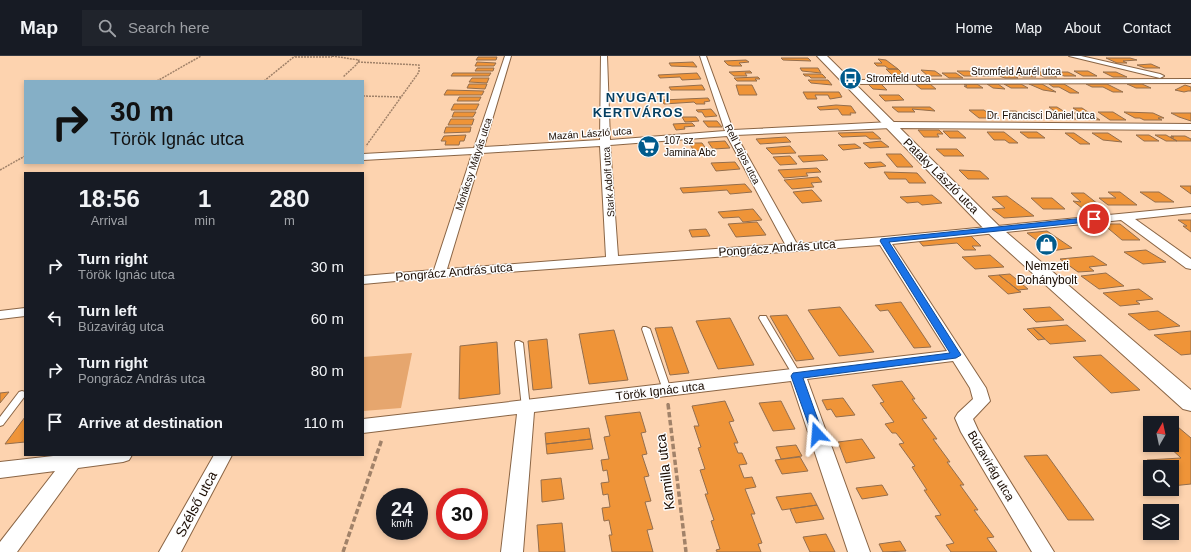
<!DOCTYPE html>
<html lang="en">
<head>
<meta charset="utf-8">
<style>
  :root { --surface:#171b24; --page:#20242c; --text:#f1f3f6; --muted:#9ea1a6; --line:#363941 }
  body { margin:0; font-family:Helvetica,sans-serif; background:var(--page); color:var(--text); height:100vh; display:flex; flex-direction:column; font-size:15px; white-space:nowrap }
  * { box-sizing:border-box; margin:0 }
  p { font-size:13px; color:var(--muted) }
  .icon { flex:none; width:22px; height:22px; fill:none; stroke:currentColor; stroke-width:2; stroke-linecap:round; stroke-linejoin:round }
  .map { position:relative; flex:1; overflow:hidden }
  .side { position:absolute; left:24px; top:116px; width:340px; height:284px; display:flex; flex-direction:column; background:var(--surface); border-radius:0px; box-shadow:0 2px 6px #0003 }
  .side>* { flex:none }
  .top-card { position:absolute; left:24px; top:24px; width:340px; height:84px; border-radius:0px; box-shadow:0 2px 6px #0003; background:#85afc6; color:#111; overflow:hidden }
  .needle { width:26px; rotate:9deg }
  .tools { position:absolute; left:1143px; top:360px; display:grid; gap:8px }
  .tools a { display:grid; place-items:center; width:36px; height:36px; border-radius:0px; background:var(--surface); box-shadow:0 2px 6px #0003; font-size:20px }
  .speed { position:absolute; left:376px; top:432px; display:flex; gap:8px; font-size:20px; font-weight:700; text-align:center }
  .speed>* { display:grid; place-content:center; width:52px; height:52px; border-radius:50%; background:var(--surface); box-shadow:0 2px 6px #0003; line-height:1 }
  .speed small { font-size:10px; font-weight:400 }
  .speed .limit { border:6px solid #d22; background:#fff; color:#111 }
  .pin { position:absolute; display:grid; place-items:center; width:34px; height:34px; color:#fff; margin:-17px; border:2px solid #fff; border-radius:50%; box-shadow:0 1px 4px #0007 }
  .me { position:absolute; width:44px; margin:-22px; rotate:341deg; stroke-linejoin:round; filter:drop-shadow(0 0 3px #0008) }
  .turn { display:flex; align-items:center; gap:14px; height:84px; padding:0 20px; font-size:18px }
  .turn .icon { width:52px; height:52px; stroke-width:2.5 }
  .turn b { display:block; font-size:28px; line-height:34px }
  .eta { display:flex; justify-content:space-evenly; align-items:center; height:68px; text-align:center }
  .eta b { font-size:24px; font-weight:800; line-height:28px }
  ul { padding:0; list-style:none }
  li { display:flex; align-items:center; gap:12px; height:52px; padding:0 20px }
  li div { flex:1 }
  li b { display:block; font-size:15px }
  li em { font-style:normal }
  header { display:flex; align-items:center; gap:24px; box-sizing:border-box; height:56px; padding:0 20px; background:var(--surface); border-bottom:1px solid var(--line) }
  header strong { font-size:19px }
  nav { display:flex; gap:22px; margin-inline-start:auto; font-size:14px }
  .search { width:280px; height:36px; background:var(--page); display:flex; align-items:center; gap:10px; box-sizing:border-box; padding:0 14px; border-radius:0px; color:var(--muted); font-size:15px }
  .map>svg:first-child { display:block }
</style>
</head>
<body>
<header>
<strong>Map</strong>
<div class="search"><svg class="icon" aria-label="search" viewBox="0 0 24 24"><circle cx="10" cy="10" r="6"/><path d="M15 15l6 6"/></svg>Search here</div>
<nav><a>Home</a><a>Map</a><a>About</a><a>Contact</a></nav>
</header>
<div class="map">
<svg width="1191" height="496" viewBox="0 0 1191 496">
  <rect width="100%" height="100%" fill="#fdd3af"/>
  <!-- green -->
  <path fill="#e6a66e" d="M412 297 401 352 363 355V301Z"/>
  <!-- building -->
  <path fill="#ef9438" stroke="#946e4d" d="M478 1H497L496 4H476Z
    M781 2H808L811 5 783 4Z
    M1106 2H1130L1137 4 1123 5 1127 7H1117Z
    M878 3 886 4 898 13H889L885 10H877L874 7H882Z
    M746 4 749 6 739 7 742 10H732L728 9 724 5Z
    M477 6 496 7 494 10H475Z
    M693 6 697 11 671 10 669 7Z
    M1151 8 1160 12H1145L1137 9Z
    M477 12H494L493 15H475Z
    M800 12H818L821 17 802 15Z
    M886 13H898L904 19H892Z
    M921 14 935 15 942 20H928Z
    M1016 14H1024L1036 21H1023L1017 18H1022Z
    M750 15 752 17H745L747 20H734L729 16Z
    M957 15H969L977 20H964Z
    M975 15H986L994 20H982Z
    M1074 15H1088L1097 20H1083Z
    M1035 16H1049L1057 21H1044Z
    M1056 16H1068L1076 20H1064Z
    M1103 16H1116L1127 21H1113Z
    M453 17H491L489 20H451Z
    M697 17 701 23 682 24 680 21 660 22 658 19Z
    M942 17H956L963 22H949Z
    M803 18H822L826 22H811L809 20H805Z
    M999 18H1012L1018 22H1005L996 19H1000Z
    M758 21 760 23H755L757 25H737L734 22Z
    M472 22H489L487 27 469 26Z
    M808 24H828L832 29 811 27Z
    M469 28H487L485 33 467 32Z
    M868 28H881L887 34 873 33Z
    M915 28H930L936 33H921Z
    M964 28H977L983 32H967L964 30H967Z
    M987 28H998L1005 33 993 32Z
    M1004 28H1021L1028 32H1011Z
    M1029 28H1042L1056 36 1043 34Z
    M1049 28H1064L1079 37H1070L1059 31H1053Z
    M1086 28H1107L1123 36H1113L1103 31H1092Z
    M1127 28H1142L1151 32H1136Z
    M702 29 705 34H671L669 31Z
    M736 29H752L757 39H739Z
    M1185 29 1191 31V35H1188L1184 36 1175 34Z
    M447 34 484 35 482 39H444Z
    M803 36H839L842 41 830 43 828 39H815L817 43H807Z
    M879 39H899L904 44 885 45Z
    M459 41H481L479 45H457Z
    M708 42 710 45 704 46 705 48H696L694 46 664 48 662 44Z
    M454 48H479L476 54H451Z
    M836 49 851 50 856 57H850L851 59H842L838 53 820 54 817 51Z
    M892 51H930L935 55 912 53 915 56H898Z
    M1049 51H1057L1076 63H1059L1051 57H1057Z
    M1073 52H1082L1100 64 1083 63 1074 57H1081Z
    M711 53 717 60 705 61 702 56H698L696 54Z
    M969 54H984L994 62H979Z
    M1005 55H1016L1027 63H1011L1005 58H1010Z
    M454 56H476L473 61H452Z
    M1098 56H1113L1126 64H1110Z
    M1124 56 1153 57 1164 62H1158L1162 64H1144L1140 62H1135Z
    M1171 57H1191V65L1179 61Z
    M682 61H696L699 65 685 66Z
    M451 63H474L472 69H448Z
    M703 65H717L722 71H708Z
    M692 67 695 70 684 71 685 73 676 74 673 68Z
    M446 71H471L470 76 444 77Z
    M918 74H939L943 78H937L939 81H924Z
    M943 75H958L966 82H950Z
    M873 76 881 83H870L866 80 842 81 838 77Z
    M987 76H1004L1018 87H1009L1005 84H994Z
    M1020 76H1037L1045 82H1028Z
    M1065 77H1074L1090 88H1080Z
    M1092 77H1108L1122 86 1103 84Z
    M466 79 464 85H460L459 89H445L446 85H441L444 80Z
    M1136 79H1149L1159 85H1144Z
    M1155 79H1166L1177 85H1166Z
    M1171 80H1185L1191 83V85H1177L1170 81H1174Z
    M786 81 791 86 760 88 756 83Z
    M725 85 730 92 713 93 708 86Z
    M881 85 889 91 870 92 863 87Z
    M689 87H702L707 94 694 95Z
    M855 88 861 92 843 94 838 89Z
    M790 90 796 97 772 98 766 92Z
    M936 93H957L964 100H944Z
    M886 98H901L913 111H897Z
    M823 99 828 104 803 106 798 100Z
    M790 100 797 108 780 109 773 101Z
    M735 106 740 113 716 115 711 107Z
    M881 106 886 110 869 112 864 107Z
    M817 112 821 116 806 117 808 120 784 122 778 114Z
    M959 114 980 115 989 123H968Z
    M884 116 917 117 926 127H909L906 123H889Z
    M818 121 822 126 811 127 814 131 792 133 784 124Z
    M745 128 752 136 730 138 727 134 683 137 680 132Z
    M1180 130H1191V138Z
    M812 134 822 145 802 147 793 136Z
    M1108 136H1120L1137 149H1108L1099 142H1116Z
    M1140 136H1159L1174 146H1155Z
    M1071 137H1084L1103 152H1082L1073 145 1081 146Z
    M932 139 942 147 922 149 918 146 907 147 900 141Z
    M1007 140 1034 160 1004 162 992 153 1005 152 992 141Z
    M1031 142H1052L1065 153H1043Z
    M753 153 762 164 743 166 739 161 723 162 718 156Z
    M1178 164H1191V176L1183 170H1187Z
    M757 166 766 179 736 181 728 168Z
    M1103 168H1120L1140 184H1122Z
    M706 173 710 180 692 181 689 174Z
    M1047 175 1072 192 1051 195 1027 177Z
    M970 179 981 190H972L976 194H964L957 187 923 190 917 183Z
    M1146 194 1166 206 1143 208 1124 196Z
    M990 199 1004 211 975 213 962 201Z
    M1093 200 1107 209 1089 211 1094 215 1078 216 1060 203Z
    M1106 217 1124 230 1099 233 1081 220Z
    M1010 218 1028 233 1018 234 999 219Z
    M999 219 1018 234 1021 236 1008 238 988 220Z
    M1139 233 1153 243 1136 245 1140 248 1120 250 1103 237Z
    M901 246 931 291 914 292 888 254 880 255 875 249Z
    M840 251 874 296 839 300 808 254Z
    M1050 251 1064 264 1036 266 1023 253Z
    M1158 255 1180 270 1149 274 1128 258Z
    M787 259 814 303 796 305 770 260Z
    M730 262 754 309 718 313 696 265Z
    M1067 269 1086 285 1050 288 1033 272Z
    M672 271 689 317 670 319 655 272Z
    M1033 272 1045 283 1038 284 1027 273Z
    M614 274 628 324 589 328 579 278Z
    M1191 275V298L1181 299 1154 279Z
    M547 283 552 332 533 334 528 285Z
    M497 286 500 338 459 343 460 290Z
    M1101 299 1140 334 1111 337 1073 301Z
    M902 325 915 343H912L927 362 922 363 937 383H933L950 406H947L964 429H960L978 454H974L994 481 987 482 997 496H951L946 489 954 487 935 460 941 459 924 434H927L912 411 915 410 899 388 904 387 896 377H892L885 368 894 366 880 347 884 346 872 329Z
    M9 336 0 347V337Z
    M843 342 855 359 836 361 831 353 827 354 822 344Z
    M725 345 734 365 729 366 738 387H734L738 397H742L747 408 739 409 744 422 752 421 756 431 745 433 755 458H751L762 487 758 488 761 496H717L716 494 720 493 711 465 714 464 705 438H708L700 414 705 413 698 392 701 391 694 370H699L692 350Z
    M781 345 795 373 773 375 759 347Z
    M640 356 646 376 641 377 647 398 642 399 649 420 644 421 651 445 645 446 653 473 647 474 653 496H612L609 479H612L609 464 604 465 602 452 610 451 608 438 603 439 601 427 609 426 607 414 603 415 601 404 609 403 604 381 610 380 605 360Z
    M25 361V386L5 388Z
    M1172 371H1178L1191 382V428L1172 430V411H1153L1147 404 1181 402 1167 389H1172Z
    M589 372 591 383 546 388 545 377Z
    M591 383 593 393 547 398 546 388Z
    M862 383 875 402 846 407 838 386Z
    M796 389 802 400 781 403 776 391Z
    M1047 399 1094 464H1068L1024 400Z
    M800 401 808 415 782 418 775 404Z
    M561 422 564 443 542 446 541 424Z
    M882 429 888 439 862 443 856 432Z
    M811 437 817 449 782 454 776 441Z
    M817 449 824 463 796 467 790 453Z
    M562 467 565 496H539L537 469Z
    M826 478 835 496H810L803 481Z
    M900 485 906 495 883 496 879 488Z"/>
  <g fill="none" stroke-linecap="round" stroke-linejoin="round">
    <defs>
      <path id="lane" d="M760 260H766L767 262 801 319 800 321H794L759 262Z
        M643 271H646L650 273 671 334 670 336H664L663 334 642 273Z
        M516 285H519L523 287 530 352 529 354 526 355 523 354 522 352 515 287Z
        M22 335 25 336V340L3 369 0 370V361L19 336Z"/>
      <path id="street" d="M505 0H511L484 91 600 84 601 0H607L610 84 725 75 700 0H706L733 74 891 66 1191 68V74L891 72 736 79 797 188 884 181 1191 151V157L1135 163 1191 203V213L1186 212 1121 164 892 188 986 332 990 345 973 363 978 374 1054 496H1032L961 376 955 362 958 357 973 343 970 332 953 305 807 323 870 496H848L791 325 534 356 523 496H501L517 358 363 377V363L947 295 880 189 439 221 363 228V220L434 214 472 98 363 104V98L474 92ZM727 80 785 188 618 200 610 89ZM600 90 606 201 447 213 482 97Z
        M1069 0H1081L1160 18 1164 20 1160 22Z
        M1191 23V27L848 28 844 26 848 24Z
        M25 252V260L0 263V255Z
        M62 399H132L129 404 123 406 78 412 17 496H0V486L55 415 0 422V406Z
        M214 399H232L181 496H159Z"/>
      <path id="secondary" d="M817 0H827L999 170 1191 334V355L1183 353 987 176Z"/>
    </defs>
    <!-- lane casing -->
    <use href="#lane" stroke="#8a6545" stroke-width="2"/>
    <!-- street casing -->
    <use href="#street" stroke="#8a6545" stroke-width="2"/>
    <!-- secondary casing -->
    <use href="#secondary" stroke="#8a6545" stroke-width="2"/>
    <!-- path-far2 -->
    <path stroke="#a18269" stroke-width="1.5" stroke-dasharray="2 1" stroke-linecap="butt" d="M332 0 359 4 356 9 343 21
      M295 1H332
      M358 6 419 9V16L366 90
      M157 25 201 0
      M264 25 295 0
      M363 40 402 41
      M0 114 25 100"/>
    <!-- path-far1 -->
    <path stroke="#a18269" stroke-width="2.5" stroke-dasharray="4.5 2" stroke-linecap="butt" d="M668 347V349"/>
    <!-- path -->
    <path stroke="#a18269" stroke-width="3.5" stroke-dasharray="5.5 2.5" stroke-linecap="butt" d="M668 348 686 496
      M343 496 382 383"/>
    <!-- lane -->
    <use href="#lane" fill="#fff" fill-rule="evenodd"/>
    <!-- street -->
    <use href="#street" fill="#fff" fill-rule="evenodd"/>
    <!-- secondary -->
    <use href="#secondary" fill="#fff" fill-rule="evenodd"/>
  </g>
  <!-- route -->
  <path fill="#1a73e8" stroke="#114b97" d="M1094 161 1097 162V165L889 186 961 299 956 302 803 322 823 378 821 381 817 383 813 381 791 320 793 317 950 297 880 185 881 183Z"/>
  <!-- icons -->
  <defs>
    <symbol id="bus-disc" viewBox="-11 -11 22 22"><circle r="9.5" fill="#005b8c" stroke="#fdfdfd"/><path d="M-5-6H5V4H4V6H2V4H-2V6H-4V4H-5ZM-3.5-4V0h7V-4ZM-3.5 1.2v1.5H-2V1.2ZM2 1.2v1.5H3.5V1.2Z" fill="#fff"/></symbol>
    <symbol id="supermarket-disc" viewBox="-11 -11 22 22"><circle r="9.5" fill="#005b8c" stroke="#fdfdfd"/><path d="M-6-5.5h2.5l.6 2H6L4.5 2H-2.5L-4.4-4H-6ZM-1.5 3.2a1.3 1.3 0 1 0 .1 0ZM3 3.2a1.3 1.3 0 1 0 .1 0Z" fill="#fff"/></symbol>
    <symbol id="shop-disc" viewBox="-11 -11 22 22"><circle r="9.5" fill="#005b8c" stroke="#fdfdfd"/><path d="M-5-2.5h2.3a2.7 3.5 0 0 1 5.4 0H5L5.5 6h-11ZM-1.5-2.5h3a1.5 2.3 0 0 0-3 0Z" fill="#fff"/></symbol>
  </defs>
  <g fill-rule="evenodd">
    <use href="#bus-disc" x="838" y="10" width="25" height="25"/>
    <use href="#supermarket-disc" x="636" y="78" width="25" height="25"/>
    <use href="#shop-disc" x="1034" y="176" width="25" height="25"/>
  </g>
  <g text-anchor="middle" stroke-width="3" stroke-linejoin="round" paint-order="stroke">
    <!-- far-street labels -->
    <g font-size="10" fill="#1a0c02" stroke="#fdfdfd">
      <text x="1016" y="19">Stromfeld Aurél utca</text>
      <text x="1041" y="63">Dr. Francisci Dániel utca</text>
      <text transform="translate(590 77) rotate(-4)" y="4">Mazán László utca</text>
      <text transform="translate(743 98) rotate(63)" y="4">Rell Lajos utca</text>
      <text transform="translate(473 108) rotate(-72)" y="4">Mohácsy Mátyás utca</text>
      <text transform="translate(608 126) rotate(-94)" y="4">Stark Adolf utca</text>
    </g>
    <!-- far-poi labels -->
    <g font-size="10" fill="#1a0c02" stroke="#fdfdfd" text-anchor="start">
      <text x="866" y="26">Stromfeld utca</text>
      <text x="664" y="88">107 sz<tspan x="664" dy="12">Jamina Abc</tspan></text>
    </g>
    <!-- street labels -->
    <g font-size="12" fill="#1a0c02" stroke="#fdfdfd">
      <text transform="translate(941 120) rotate(45)" y="4">Pataky László utca</text>
      <text transform="translate(777 192) rotate(-4)" y="4">Pongrácz András utca</text>
      <text transform="translate(454 216) rotate(-5)" y="4">Pongrácz András utca</text>
      <text transform="translate(660 335) rotate(-7)" y="4">Török Ignác utca</text>
      <text transform="translate(991 410) rotate(59)" y="4">Búzavirág utca</text>
    </g>
    <!-- poi labels -->
    <g font-size="12" fill="#1a0c02" stroke="#fdfdfd">
      <text x="1047" y="214">Nemzeti<tspan x="1047" dy="14">Dohánybolt</tspan></text>
    </g>
    <!-- far-district labels -->
    <g font-size="13" font-weight="bold" letter-spacing="1" fill="#053f61" stroke="#fdfdfd">
      <text x="638" y="46">NYUGATI<tspan x="638" dy="15">KERTVÁROS</tspan></text>
    </g>
    <!-- near-street labels -->
    <g font-size="14" fill="#1a0c02" stroke="#fdfdfd">
      <text transform="translate(665 416) rotate(-97)" y="5">Kamilla utca</text>
      <text transform="translate(196 448) rotate(-62)" y="5">Szélső utca</text>
    </g>
  </g>
</svg>
<div class="tools">
<a><svg class="needle" viewBox="-14 -14 28 28"><path d="M0-13l5 13h-10z" fill="#e53935"/><path d="M0 13l5-13h-10z" fill="#9ea1a6"/></svg></a>
<a><svg class="icon" aria-label="search" viewBox="0 0 24 24"><circle cx="10" cy="10" r="6"/><path d="M15 15l6 6"/></svg></a>
<a><svg class="icon" aria-label="layers" viewBox="0 0 24 24"><path d="M12 4l9 5-9 5-9-5zM3 14l9 5 9-5"/></svg></a>
</div>
<div class="speed"><div>24<small>km/h</small></div><div class="limit">30</div></div>
<div class="pin" style="left:1094px;top:163px;background:#d93025"><svg class="icon" aria-label="arrive" viewBox="0 0 24 24"><path d="M6 21V4h12l-3 4 3 4H6"/></svg></div>
<svg class="me" style="left:817px;top:378px" viewBox="-20 -20 40 40"><path d="M0-17L14 15 0 8-14 15z" fill="#1a73e8" stroke="#fff" stroke-width="4"/></svg>
<div class="top-card">
<div class="turn"><svg class="icon" aria-label="right" viewBox="0 0 24 24"><path d="M7 20v-9h11M14 6l5 5-5 5"/></svg><div><b>30 m</b>Török Ignác utca</div></div>
</div>
<section class="side">
<div class="eta">
<div><b>18:56</b><p>Arrival</p></div>
<div><b>1</b><p>min</p></div>
<div><b>280</b><p>m</p></div>
</div>
<ul>
<li><svg class="icon" aria-label="right" viewBox="0 0 24 24"><path d="M7 20v-9h11M14 6l5 5-5 5"/></svg><div><b>Turn right</b><p>Török Ignác utca</p></div><em>30 m</em></li>
<li><svg class="icon" aria-label="left" viewBox="0 0 24 24"><path d="M17 20v-9H6M10 6l-5 5 5 5"/></svg><div><b>Turn left</b><p>Búzavirág utca</p></div><em>60 m</em></li>
<li><svg class="icon" aria-label="right" viewBox="0 0 24 24"><path d="M7 20v-9h11M14 6l5 5-5 5"/></svg><div><b>Turn right</b><p>Pongrácz András utca</p></div><em>80 m</em></li>
<li><svg class="icon" aria-label="arrive" viewBox="0 0 24 24"><path d="M6 21V4h12l-3 4 3 4H6"/></svg><div><b>Arrive at destination</b></div><em>110 m</em></li>
</ul>
</section>
</div>
</body>
</html>
